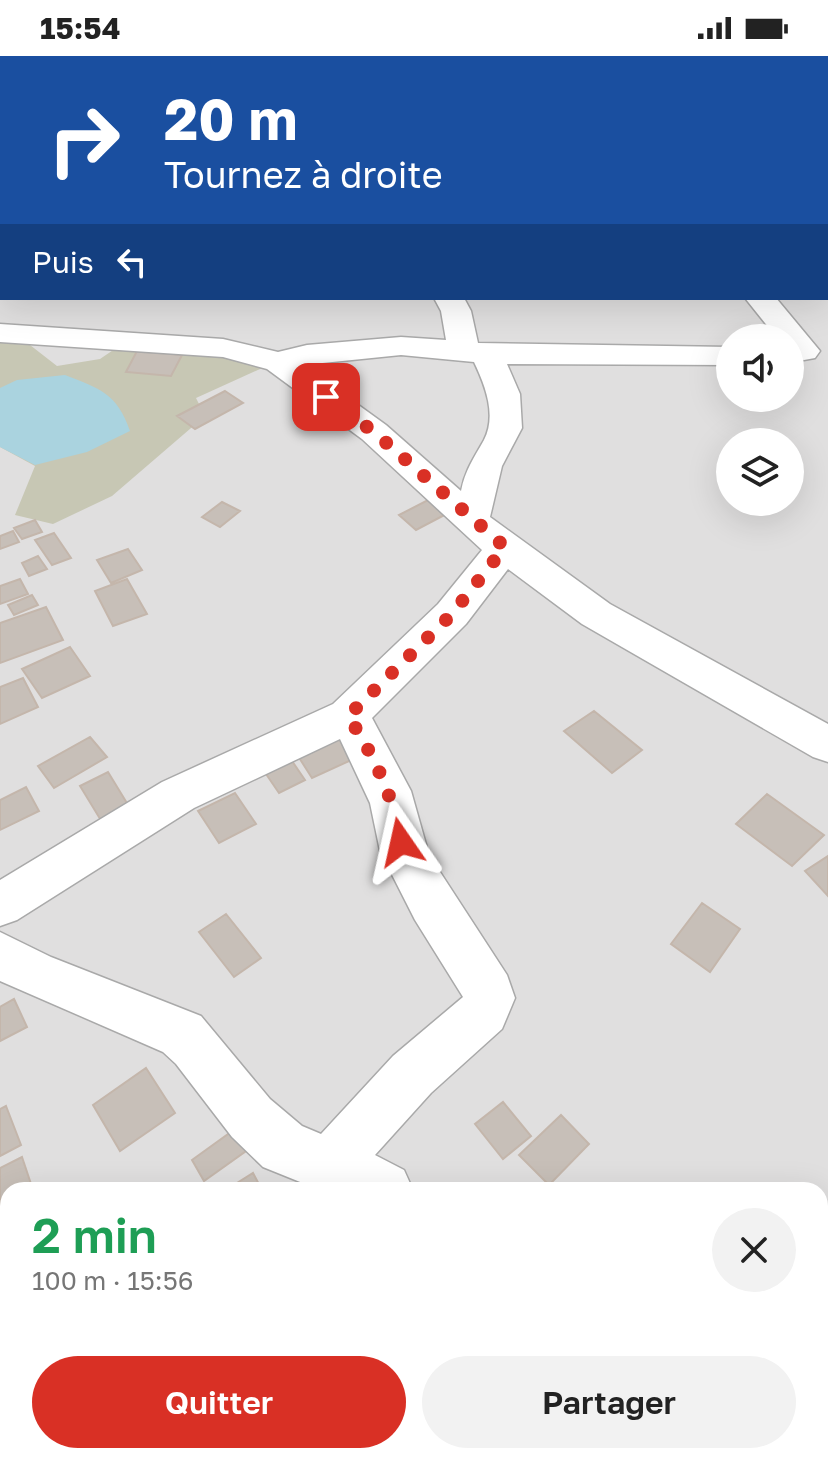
<!DOCTYPE html>
<html lang="fr">
<head>
<meta charset="utf-8">
<style>
  :root { --surface:#fff; --page:#f2f2f2; --text:#222; --muted:#767676; --accent:#d93025 }
  body { margin:0; font-family:"Golos Text",sans-serif; background:var(--page); color:var(--text); height:100vh; display:flex; flex-direction:column; font-size:30px; white-space:nowrap }
  * { box-sizing:border-box; margin:0 }
  p { font-size:26px; color:var(--muted) }
  .icon { flex:none; width:44px; height:44px; fill:none; stroke:currentColor; stroke-width:2; stroke-linecap:round; stroke-linejoin:round }
  .map { position:relative; flex:1; overflow:hidden }
  .sheet { position:absolute; left:0px; top:1126px; width:828px; height:282px; display:flex; flex-direction:column; background:var(--surface); border-radius:24px 24px 0 0; box-shadow:0 8px 32px #0002 }
  .sheet>* { flex:none }
  .guide { position:absolute; left:0px; top:0px; width:828px; height:244px; box-shadow:0 8px 32px #0002; background:#1a4fa0; color:#fff; overflow:hidden }
  .fabs { position:absolute; left:716px; top:268px; display:grid; gap:16px }
  .fabs a { display:grid; place-items:center; width:88px; height:88px; border-radius:50%; background:var(--surface); box-shadow:0 8px 32px #0002; font-size:40px }
  .pin { position:absolute; display:grid; place-items:center; width:68px; height:68px; color:#fff; margin:-34px; border-radius:16px; box-shadow:0 4px 12px #0006 }
  .me { position:absolute; width:88px; margin:-44px; rotate:349deg; stroke-linejoin:round; filter:drop-shadow(0 0 6px #0008) }
  .turn { display:flex; align-items:center; gap:28px; height:168px; padding:0 32px; font-size:36px }
  .turn .icon { width:104px; height:104px; stroke-width:2.5 }
  .turn b { display:block; font-size:56px; line-height:68px }
  .then { display:flex; align-items:center; height:76px; padding:0 32px; background:#0003; gap:16px; font-size:30px }
  .round { display:grid; place-items:center; flex:none; width:84px; height:84px; border-radius:42px; background:var(--page) }
  .overview { display:flex; align-items:center; justify-content:space-between; height:136px; padding:0 32px }
  h1 { font-size:48px; font-weight:600; line-height:60px; color:#1e9e55 }
  .action { display:flex; gap:16px; margin-top:auto; padding:16px 32px }
  .action a { flex:1; height:92px; border-radius:48px; background:var(--accent); color:#fff; font-size:32px; font-weight:600; line-height:92px; text-align:center }
  .action a+a { background:var(--page); color:var(--text) }
  .status { display:flex; justify-content:space-between; align-items:center; height:56px; padding:0 40px; background:var(--surface); direction:ltr }
  .status svg { height:22px; fill:currentColor }
  .map>svg:first-child { display:block }
</style>
</head>
<body>
<div class="status"><b>15:54</b><svg viewBox="0 0 49 12"><path d="M0 12V9h3v3zM5 12V6h3v6zM10 12V3h3v9zM15 12V0h3v12zM26 1h20v11H26zM47 4h2v5h-2z"/></svg></div>
<div class="map">
<svg width="828" height="1407" viewBox="0 0 828 1407">
  <rect width="100%" height="100%" fill="#f2efe9"/>
  <!-- residential -->
  <path fill="#e0dfdf" fill-rule="evenodd" d="M0 0H828V1407H0ZM2 2H826V242H2ZM730 282H790V342H730ZM730 386H790V446H730ZM8 1134H820V1400H8Z"/>
  <!-- construction -->
  <path fill="#c7c7b4" d="M131 282 280 304 196 342 205 360 112 440 53 468 15 459 35 410 0 391V285L30 289 57 310 100 303Z"/>
  <!-- water -->
  <path fill="#aad3df" d="M65 319C100 333 117 337 130 375L87 396 35 409 0 391V332L17 324Z"/>
  <!-- building -->
  <path fill="#c7bfb8" stroke="#c4b6ab" stroke-width="2" d="M137 295 182 299 171 320 126 316Z
    M225 335 243 347 195 373 177 360Z
    M434 441 452 455 416 474 399 459Z
    M222 446 240 455 220 471 202 461Z
    M35 464 42 476 22 483 14 472Z
    M13 475 19 486 0 493V480Z
    M54 477 71 502 52 509 35 484Z
    M128 493 142 514 111 527 97 504Z
    M38 500 47 513 29 520 22 507Z
    M20 523 28 538 0 548V530Z
    M127 523 147 558 113 570 95 535Z
    M32 539 38 549 14 559 8 549Z
    M46 551 63 584 0 607V567Z
    M70 591 90 620 42 642 22 613Z
    M23 622 38 651 0 668V631Z
    M594 655 642 694 612 717 564 675Z
    M345 679 360 700 312 722 298 700Z
    M90 681 107 701 54 732 38 710Z
    M292 705 305 724 279 737 266 718Z
    M108 716 130 752 102 766 80 730Z
    M26 731 39 755 0 774V744Z
    M235 737 256 768 219 787 198 755Z
    M767 738 824 779 792 810 736 768Z
    M828 800V840L805 815Z
    M702 847 740 873 710 916 671 888Z
    M226 858 261 902 234 921 199 876Z
    M14 943 27 971 0 985V951Z
    M146 1012 175 1057 120 1095 93 1049Z
    M503 1046 531 1080 503 1103 475 1068Z
    M6 1050 21 1089 0 1100V1053Z
    M561 1059 589 1088 549 1129 519 1099Z
    M249 1063 263 1083 204 1125 192 1104Z
    M22 1101 33 1134H8V1194L0 1198V1112Z
    M253 1117 262 1134H226Z
    M0 1220 8 1239V1262L0 1267Z
    M8 1346V1400H32L22 1407H8L0 1384V1352Z
    M154 1400H201L205 1407H144Z
    M505 1400H538L543 1407H497Z
    M609 1400H652L646 1407H614Z
    M682 1400H753L744 1407H687Z"/>
  <g fill="none" stroke-linecap="round" stroke-linejoin="round">
    <defs>
      <path id="street" d="M248 0H270V2H248Z
        M684 0H709L710 2H685Z
        M826 47H828L826 62Z
        M826 99 828 100V116L826 115Z
        M434 242H464L471 255 478 287 730 291V309L507 308 520 338 522 372 502 410 490 461 610 548 828 668V706L813 701 582 568 508 513 466 568 372 662 411 735 429 799 507 919 515 942 502 973 431 1037 375 1099 404 1114 413 1134H320L263 1111 232 1081 176 1008 163 996 0 925V876L51 901 201 960 270 1043 302 1070 321 1078 393 1000 463 941 415 864 380 795 370 747 340 683 194 752 17 864 0 870V824L162 726 333 648 438 548 482 494 362 383 267 313 223 301 0 286V268L223 283 278 296 307 289 401 281 446 284 441 255ZM401 299 474 306C485 329 497 359 484 384 474 402 465 414 461 435L386 369 303 309Z
        M745 242H776L820 295 815 302 804 304 793 302 790 282H777Z
        M820 1217 828 1219V1279L820 1277Z
        M384 1400H450V1407H384Z"/>
    </defs>
    <!-- street casing -->
    <use href="#street" stroke="#a9a9a9" stroke-width="3"/>
    <!-- street -->
    <use href="#street" fill="#fff" fill-rule="evenodd"/>
  </g>
  <g fill="none" stroke-linecap="round" stroke-linejoin="round">
    <!-- route -->
    <path stroke="#d93025" stroke-width="14" stroke-dasharray="0 25.2" d="M326 341 374 376 505 491 452 558 348 660C374 700 393 739 401 786"/>
  </g>
</svg>
<div class="fabs">
<a><svg class="icon" aria-label="sound" viewBox="0 0 24 24"><path d="M4 9h4l5-4v14l-5-4H4zM17 9q2 3 0 6"/></svg></a>
<a><svg class="icon" aria-label="layers" viewBox="0 0 24 24"><path d="M12 4l9 5-9 5-9-5zM3 14l9 5 9-5"/></svg></a>
</div>
<div class="pin" style="left:326px;top:341px;background:#d93025"><svg class="icon" aria-label="arrive" viewBox="0 0 24 24"><path d="M6 21V4h12l-3 4 3 4H6"/></svg></div>
<svg class="me" style="left:401px;top:786px" viewBox="-20 -20 40 40"><path d="M0-17L14 15 0 8-14 15z" fill="#d93025" stroke="#fff" stroke-width="4"/></svg>
<div class="guide">
<div class="turn"><svg class="icon" aria-label="right" viewBox="0 0 24 24"><path d="M7 20v-9h11M14 6l5 5-5 5"/></svg><div><b>20 m</b>Tournez à droite</div></div>
<div class="then">Puis<svg class="icon" aria-label="left" viewBox="0 0 24 24"><path d="M17 20v-9H6M10 6l-5 5 5 5"/></svg></div>
</div>
<section class="sheet">
<div class="overview"><div><h1>2 min</h1><p>100 m · 15:56</p></div><a class="round"><svg class="icon" aria-label="close" viewBox="0 0 24 24"><path d="M6 6l12 12M18 6L6 18"/></svg></a></div>
<div class="action"><a>Quitter</a><a>Partager</a></div>
</section>
</div>
</body>
</html>
